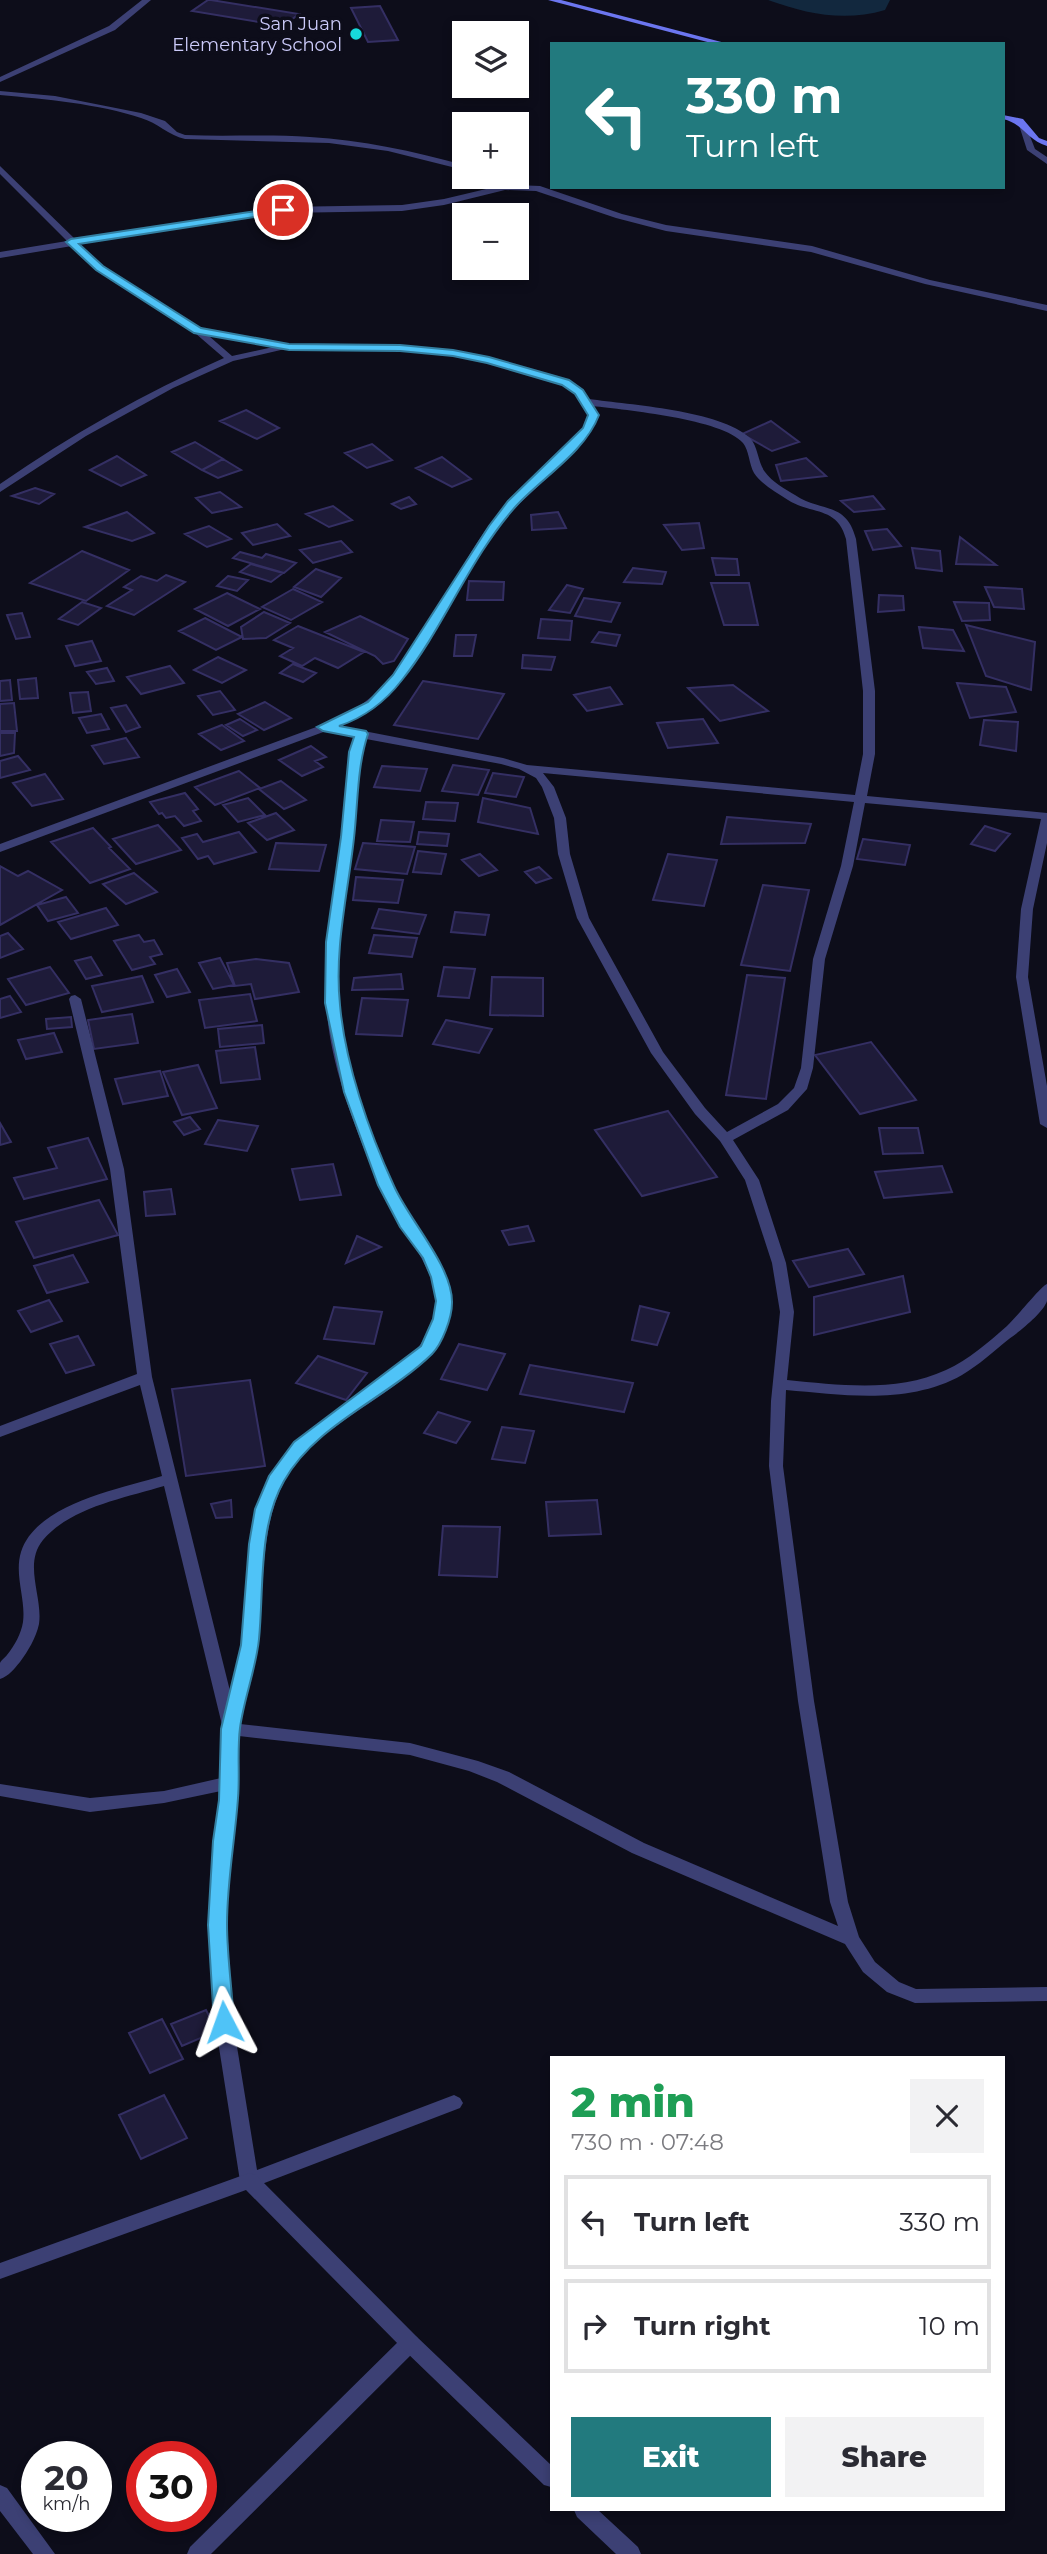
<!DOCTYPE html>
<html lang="en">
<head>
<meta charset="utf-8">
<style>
  :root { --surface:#fff; --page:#f2f2f3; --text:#2b2b33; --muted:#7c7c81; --line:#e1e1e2; --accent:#227a7e }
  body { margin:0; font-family:Montserrat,sans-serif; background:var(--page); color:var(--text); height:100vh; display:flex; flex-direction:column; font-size:26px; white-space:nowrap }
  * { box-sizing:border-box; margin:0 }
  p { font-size:23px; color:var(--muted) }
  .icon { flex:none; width:38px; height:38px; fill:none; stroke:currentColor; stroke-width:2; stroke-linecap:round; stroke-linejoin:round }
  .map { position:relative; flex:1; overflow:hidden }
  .sheet { position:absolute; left:550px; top:2056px; width:455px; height:455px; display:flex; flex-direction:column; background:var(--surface); border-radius:0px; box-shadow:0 4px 10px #0003 }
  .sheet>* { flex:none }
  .banner { position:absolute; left:550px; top:42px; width:455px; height:147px; border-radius:0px; box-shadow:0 4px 10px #0003; background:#227a7e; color:#fff; overflow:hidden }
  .buttons { position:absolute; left:452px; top:21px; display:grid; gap:14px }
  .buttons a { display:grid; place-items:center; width:77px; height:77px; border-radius:0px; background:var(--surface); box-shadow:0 4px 10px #0003; font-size:35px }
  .speed { position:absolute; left:21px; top:2441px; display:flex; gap:14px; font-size:35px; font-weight:700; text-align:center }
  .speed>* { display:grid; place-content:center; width:91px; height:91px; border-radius:50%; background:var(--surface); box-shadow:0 4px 10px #0003; line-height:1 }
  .speed small { font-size:18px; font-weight:400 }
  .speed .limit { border:10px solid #d22; background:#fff; color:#111 }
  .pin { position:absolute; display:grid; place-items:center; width:60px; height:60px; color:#fff; margin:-30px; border:4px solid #fff; border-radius:50%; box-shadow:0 2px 7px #0007 }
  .me { position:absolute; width:77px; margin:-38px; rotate:356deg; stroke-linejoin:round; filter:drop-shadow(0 0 5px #0008) }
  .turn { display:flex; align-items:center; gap:24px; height:147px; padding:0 21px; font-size:32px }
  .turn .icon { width:91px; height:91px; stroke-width:2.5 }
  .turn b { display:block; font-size:49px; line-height:60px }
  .round { display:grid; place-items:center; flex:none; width:74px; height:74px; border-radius:0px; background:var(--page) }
  .summary { display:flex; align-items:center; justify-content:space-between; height:119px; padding:0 21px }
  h1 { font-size:42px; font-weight:800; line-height:52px; color:#1e9e55 }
  .action { display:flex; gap:14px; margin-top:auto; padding:14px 21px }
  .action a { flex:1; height:80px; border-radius:0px; background:var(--accent); color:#fff; font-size:28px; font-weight:800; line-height:80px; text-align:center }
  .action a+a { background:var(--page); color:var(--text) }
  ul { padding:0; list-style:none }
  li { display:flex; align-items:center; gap:21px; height:94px; margin:0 14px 10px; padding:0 7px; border:4px solid var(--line); border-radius:0px }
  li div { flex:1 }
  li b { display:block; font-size:26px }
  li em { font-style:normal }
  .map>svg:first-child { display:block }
</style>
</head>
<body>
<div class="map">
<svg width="1047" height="2554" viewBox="0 0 1047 2554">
  <rect width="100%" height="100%" fill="#0d0d1a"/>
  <!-- water -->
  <path fill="#12283e" d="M768 0H890L885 10C844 22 807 14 768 0Z"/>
  <!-- building -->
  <path fill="#1e1b39" stroke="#342f63" stroke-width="2" d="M208 0H211L299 14 283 26 192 11Z
    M380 6 398 40 368 42 351 8Z
    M246 410 279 428 257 439 220 421Z
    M771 421 799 442 772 451 742 434Z
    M195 442 223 459 202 470 172 452Z
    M372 444 392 460 367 468 345 453Z
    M117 456 146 475 121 486 90 470Z
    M442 457 471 479 452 487 416 468Z
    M806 458 826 476 781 481 776 465Z
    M223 459 241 470 218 478 202 470Z
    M35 488 54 494 39 504 12 496Z
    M220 492 241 507 212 513 196 498Z
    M873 496 884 509 854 512 841 501Z
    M409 497 416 504 401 509 392 504Z
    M333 506 352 520 329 527 306 514Z
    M127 512 154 533 132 541 85 527Z
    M558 512 566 528 532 530 531 515Z
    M699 523 704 548 682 550 664 525Z
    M277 524 290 536 253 545 242 533Z
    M209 526 231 539 207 547 185 534Z
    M887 529 901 546 873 550 865 531Z
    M960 537 996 565 956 564Z
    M341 541 352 552 313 563 300 550Z
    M912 548 940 551 942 571 916 568Z
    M82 551 129 570 86 601 30 583Z
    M240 552 262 558 266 554 296 563 284 573 233 558Z
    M712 558 737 559 739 575H716Z
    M251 564 283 573 271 582 240 572Z
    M633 568 666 572 662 584 624 582Z
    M316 569 341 578 321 597 294 587Z
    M166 575 185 582 134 615 107 606 132 590 124 587 141 576 157 581Z
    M228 576 248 580 237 591 217 586Z
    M469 581 504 582 503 600H467Z
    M711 583H749L758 625H724Z
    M567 585 583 589 570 613 549 610Z
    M985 587 1022 589 1024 609 994 607Z
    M293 589 322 602 291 620 262 607Z
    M227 593 260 609 228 626 195 609Z
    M879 595 903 596 904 610 878 612Z
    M584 598 620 603 611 622 575 616Z
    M82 602 101 608 78 625 59 619Z
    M954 602 989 603 990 620 962 621Z
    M264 612 290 623 266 638 243 639 241 627Z
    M22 613 30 637 16 639 7 615Z
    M360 616 408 639 394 661 383 664 375 656 325 632Z
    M205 618 242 637 216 650 179 631Z
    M541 619 572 621 570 640 538 638Z
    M966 625 1035 642 1031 690 986 676Z
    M298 626 364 652 338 668 315 658 302 666 280 656 293 648 274 640Z
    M919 627 953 630 964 651 923 648Z
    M599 632 620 635 616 646 592 642Z
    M456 635H476L472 656H454Z
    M92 641 101 661 75 666 66 646Z
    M523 655 555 657 551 670 522 668Z
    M218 657 246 670 222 683 194 670Z
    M293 664 316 673 303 682 280 673Z
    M170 666 184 683 141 694 127 677Z
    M107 668 114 681 96 684 87 672Z
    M36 678 38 698 20 699 18 680Z
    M10 680 12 700 0 701V681Z
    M423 681 504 694 478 739 394 725Z
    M957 683 1006 687 1016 712 970 718Z
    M733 685 768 711 720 721 688 688Z
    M610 687 622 704 587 711 574 695Z
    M220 691 235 710 213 715 198 696Z
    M88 692 91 711 73 713 70 693Z
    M265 702 291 718 264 730 238 714Z
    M14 703 17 731H0V704Z
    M126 705 140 727 126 732 111 708Z
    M101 714 109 729 87 733 79 718Z
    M240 719 257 730 243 736 226 725Z
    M703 719 718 743 668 748 657 723Z
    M984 720 1018 722 1016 751 980 745Z
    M222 725 244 741 221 750 199 734Z
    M0 733H15L14 753 0 756Z
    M126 738 139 757 104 764 92 746Z
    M311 746 326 757 315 761 323 767 302 776 279 760Z
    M18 756 30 770 0 778V761Z
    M453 765 489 770 478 795 442 791Z
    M382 766 427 769 420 791 374 787Z
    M239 771 260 788 215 805 195 787Z
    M493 773 524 777 516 797 485 793Z
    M45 774 63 799 32 806 13 783Z
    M281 781 306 800 284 809 259 789Z
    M185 793 198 809 193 811 201 821 184 826 175 816 166 818 162 813 159 814 150 802Z
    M248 798 265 815 238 822 223 805Z
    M483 798 530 808 538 834 478 822Z
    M426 802 458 803 455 821 423 819Z
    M276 813 294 830 267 840 248 823Z
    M727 817 811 824 805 843 721 844Z
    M381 820 414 822 410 842 377 841Z
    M158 825 181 850 136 864 113 839Z
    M985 826 1010 834 995 851 971 844Z
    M93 828 111 847 109 848 130 869 90 883 51 842Z
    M239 832 256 852 214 864 208 856 198 859 182 838 197 834 203 842Z
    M419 832 449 834 447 846 417 844Z
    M863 839 910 845 905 865 857 859Z
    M276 843 326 845 319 871 269 869Z
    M363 843 415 847 407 874 355 869Z
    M418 851 446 854 441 874 413 872Z
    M480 854 497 870 479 876 462 860Z
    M668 854 717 860 704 906 653 900Z
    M0 866 18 876 28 871 62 890 0 925Z
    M539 867 551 878 536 883 525 872Z
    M134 873 157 892 126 904 103 884Z
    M356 877 403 880 398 903 353 900Z
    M763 885 809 890 790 971 741 965Z
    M66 897 78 913 48 921 37 905Z
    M106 908 118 925 71 939 58 922Z
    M379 909 426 915 419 934 372 928Z
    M455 912 489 915 485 935 451 932Z
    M8 933 23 949 0 958V936Z
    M139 935 144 942 154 940 162 954 150 957 155 964 132 970 114 941Z
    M374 935 417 938 412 957 369 953Z
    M91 957 102 975 86 979 75 961Z
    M220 958 234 985 213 989 199 963Z
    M256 959 289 963 299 992 255 999 251 984 235 986 227 963Z
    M50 967 69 993 26 1005 8 979Z
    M444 967 475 969 469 998 438 996Z
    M177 969 190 992 167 997 155 975Z
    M401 974 403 989 352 990 354 978Z
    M747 975 785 978 766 1099 726 1095Z
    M142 976 153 1002 102 1012 92 986Z
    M492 977 543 978V1016L490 1015Z
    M250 994 257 1021 205 1028 199 1000Z
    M10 996 21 1012 0 1018V999Z
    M362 998 408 1000 402 1036 356 1034Z
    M132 1014 138 1043 94 1049 88 1020Z
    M71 1017 72 1027 47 1029 46 1019Z
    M446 1020 492 1029 479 1053 433 1044Z
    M262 1025 264 1043 220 1047 218 1029Z
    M54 1033 62 1052 26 1059 18 1040Z
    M871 1042 916 1100 860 1114 815 1055Z
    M255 1047 260 1079 221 1083 216 1051Z
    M198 1065 217 1108 182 1115 163 1072Z
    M160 1071 168 1096 123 1104 115 1079Z
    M668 1111 717 1177 642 1196 595 1130Z
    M190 1117 200 1129 184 1135 174 1122Z
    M218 1120 258 1126 247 1151 205 1144Z
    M0 1123 11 1142 0 1145Z
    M879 1128H918L923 1153 883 1154Z
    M88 1138 107 1179 24 1199 14 1178 57 1168 48 1148Z
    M333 1164 341 1195 300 1200 292 1169Z
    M942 1166 952 1192 884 1198 875 1172Z
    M171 1189 175 1214 146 1216 144 1192Z
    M99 1200 118 1235 34 1258 16 1222Z
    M528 1226 534 1241 509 1245 502 1231Z
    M357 1236 381 1247 346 1263Z
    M848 1249 864 1274 809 1287 793 1261Z
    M73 1255 88 1282 47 1293 34 1266Z
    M903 1276 910 1312 814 1335V1297Z
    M49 1300 62 1321 31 1332 18 1311Z
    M640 1306 669 1313 657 1345 632 1340Z
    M334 1307 382 1312 374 1344 324 1339Z
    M78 1336 94 1365 66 1373 50 1344Z
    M459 1344 505 1354 487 1390 441 1379Z
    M318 1356 367 1373 346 1400 296 1383Z
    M530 1365 633 1383 624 1412 520 1394Z
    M250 1380 265 1466 186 1476 172 1389Z
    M438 1412 470 1422 456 1443 424 1433Z
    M502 1427 534 1431 525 1463 492 1459Z
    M231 1500 232 1517 216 1518 211 1504Z
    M597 1500 601 1534 549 1536 546 1502Z
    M443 1526 500 1527 497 1577 439 1575Z
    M206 2010 217 2031 182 2046 171 2024Z
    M162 2019 183 2059 150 2073 129 2033Z
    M164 2095 187 2138 141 2159 119 2115Z"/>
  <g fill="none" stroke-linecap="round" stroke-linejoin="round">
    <!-- minor -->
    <path fill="#3c4074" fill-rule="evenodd" d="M142 0H151L115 30 0 82V77L109 26Z
      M0 91 55 96 141 113 165 121 177 132 185 135C227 137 268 134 310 137 362 140 413 151 464 165V170L388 151 329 143 185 139C168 135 158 123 141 118 100 104 44 99 0 95Z
      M1017 119 1024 121 1035 149 1047 157V164L1027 150Z
      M0 166 76 240 283 207 402 205 444 199 503 185 485 177H496L516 185 540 186 622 214 666 225 812 246 930 280 1047 305V311L925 284 811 252 666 231 616 218 536 191 505 190 444 205 402 211 283 213 248 217 80 244 102 266 201 329 289 344 400 345 453 350 492 358 568 381 582 390 589 399C630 405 720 410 750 438 758 446 758 463 765 472 772 482 785 489 795 495 822 513 846 501 856 539L875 691V754L867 796 1047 813V843L1033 909 1028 977 1047 1086V1128L1040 1124 1016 977 1021 909 1041 819 865 803 853 866 825 959 813 1068 807 1089 788 1110 733 1140 759 1180 786 1263 794 1312 787 1380C840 1385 896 1393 946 1370 968 1360 989 1342 1007 1326 1016 1318 1041 1286 1047 1284 1047 1289 1047 1296 1047 1301 1043 1313 1020 1331 1009 1339 994 1351 979 1365 962 1375 909 1405 844 1395 786 1390L783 1466 814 1701 848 1902 859 1937 875 1962 899 1982 916 1989 1047 1987V2001L915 2003 887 1992 863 1972 845 1944 632 1853 497 1782 469 1771 410 1755 239 1736 237 1800 230 1841 227 1925 233 2022 257 2170 454 2095 460 2098 463 2103 460 2108 249 2189 242 2187 240 2181 215 2022 209 1925 214 1841 221 1791 164 1803 90 1812 0 1796V1784L90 1798 164 1791 221 1778 223 1729 164 1486C125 1498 71 1507 43 1540 23 1564 43 1597 39 1624 36 1638 28 1651 20 1662 14 1669 9 1676 0 1679 0 1675 0 1667 0 1663 1 1660 5 1658 7 1655 15 1645 21 1634 23 1622 26 1599 14 1575 21 1552 36 1504 119 1489 162 1476L140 1385 0 1437V1426L137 1374 110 1169 69 999 71 996 75 995 81 999 124 1169 152 1377 231 1695C237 1669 242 1643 245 1617 249 1566 249 1511 278 1467 287 1452 299 1438 313 1427 356 1394 431 1365 436 1303 439 1273 393 1217 379 1185 355 1127 329 1064 326 1001 323 948 333 895 341 842 345 807 345 771 356 737L326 731 0 852V844L346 716C362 704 378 693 391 678 432 633 454 573 490 524 517 489 553 461 584 428L589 415 575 394 562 385 487 362 453 356 400 351 285 349 233 361 173 388 86 436 0 492V484C71 435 144 393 224 358L195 333 96 270 72 246 0 258V252L67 241 0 174ZM209 336 273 347 232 356ZM593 406C625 410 723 419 743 443 749 450 749 464 754 473 762 485 776 492 788 500 812 515 837 506 846 539L863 691V754L855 795 527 765 503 758 338 726C423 695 447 592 499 526 528 490 582 455 599 415ZM366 739 501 764 519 769 536 778 542 787 554 818 558 854 577 918 651 1053 695 1114 720 1141 745 1180 772 1263 780 1312 771 1401 769 1466 798 1701 830 1902 838 1926 644 1843 509 1772 478 1761 410 1743 240 1724C246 1697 254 1671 258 1644 265 1587 258 1524 289 1473 329 1408 443 1385 451 1304 453 1276 431 1252 417 1230 407 1215 398 1199 391 1182 365 1119 338 1052 337 983 337 935 346 888 352 841 357 807 356 772 366 739ZM543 773 854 802 841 866 813 959 801 1068 794 1088 778 1104 727 1132 705 1108 663 1052 589 918 570 854 566 818 554 787Z
      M410 2334 417 2337 420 2343 417 2349 211 2554H187L190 2547 403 2337Z
      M0 2485 7 2488 55 2554H33L0 2511Z"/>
    <!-- tertiary -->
    <path fill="#3c4074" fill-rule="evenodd" d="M249 2173 256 2175 417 2337 551 2465V2487L544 2485 403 2349 246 2190 0 2279V2263Z
      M574 2510H598L638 2547 641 2554H616L577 2517Z"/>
    <!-- secondary -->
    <path fill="#6c76f0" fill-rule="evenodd" d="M548 0H561L729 44H715Z
      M1003 115 1023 119 1039 138 1047 141V146C1027 140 1024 124 1003 119Z"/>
  </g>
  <!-- route -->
  <path fill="#4fc3f7" stroke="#337fa1" stroke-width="2" d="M283 207 287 208V212L79 244 103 266 201 328 289 344 400 345 453 350 489 357 569 380 583 390 599 415C585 452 543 477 517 505 470 557 445 626 402 680 385 702 366 717 339 726L366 731 368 734C357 767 358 803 354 838 348 893 334 949 340 1005 345 1063 369 1132 394 1186 409 1220 453 1267 452 1303 452 1318 442 1344 432 1354 386 1399 316 1424 284 1481 258 1526 264 1589 259 1639 256 1669 244 1698 240 1728 237 1751 240 1775 238 1798 235 1840 227 1881 227 1924 227 1956 232 1989 234 2022L231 2028 224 2030 217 2028 214 2022 208 1925 213 1841 219 1800 221 1729 241 1645 249 1544 255 1509 269 1476 294 1442 421 1346 433 1319 436 1301 431 1277 423 1258 400 1227 378 1185 344 1092 325 1003 326 942 341 837 349 752 354 737 323 731 317 727 368 702 393 675 489 526 508 501 583 428 588 415 575 394 562 385 487 363 453 356 400 351 289 350 194 333 96 270 66 242 71 239Z"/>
  <!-- markers -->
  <circle fill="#17dada" stroke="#0d0d1a" stroke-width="2.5" cx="356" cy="34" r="7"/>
  <g text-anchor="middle" stroke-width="7" stroke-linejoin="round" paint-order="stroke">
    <!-- far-poi labels -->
    <g font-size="18" fill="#cccbfa" stroke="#0d0d1a" text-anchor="end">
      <text x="342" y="30">San Juan<tspan x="342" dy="21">Elementary School</tspan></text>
    </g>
  </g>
</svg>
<div class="buttons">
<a><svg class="icon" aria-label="layers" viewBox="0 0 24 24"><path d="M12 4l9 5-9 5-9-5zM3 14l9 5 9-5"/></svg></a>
<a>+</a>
<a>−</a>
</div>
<div class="speed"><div>20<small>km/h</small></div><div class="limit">30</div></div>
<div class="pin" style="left:283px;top:210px;background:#d93025"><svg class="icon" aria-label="arrive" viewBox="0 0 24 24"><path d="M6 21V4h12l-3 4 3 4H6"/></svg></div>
<svg class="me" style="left:224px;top:2022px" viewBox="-20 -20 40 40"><path d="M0-17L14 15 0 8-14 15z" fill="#4fc3f7" stroke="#fff" stroke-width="4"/></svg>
<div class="banner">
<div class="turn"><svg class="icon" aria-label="left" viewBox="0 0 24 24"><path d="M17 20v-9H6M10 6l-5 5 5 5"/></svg><div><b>330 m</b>Turn left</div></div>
</div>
<section class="sheet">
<div class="summary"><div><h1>2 min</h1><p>730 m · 07:48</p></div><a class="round"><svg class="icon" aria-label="close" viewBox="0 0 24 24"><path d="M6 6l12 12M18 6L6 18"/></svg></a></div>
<ul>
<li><svg class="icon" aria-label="left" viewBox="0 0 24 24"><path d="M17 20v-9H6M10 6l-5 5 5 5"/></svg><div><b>Turn left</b></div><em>330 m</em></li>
<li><svg class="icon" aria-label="right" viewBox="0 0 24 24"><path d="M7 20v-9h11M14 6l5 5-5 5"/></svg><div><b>Turn right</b></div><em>10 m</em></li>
</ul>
<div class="action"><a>Exit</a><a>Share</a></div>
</section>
</div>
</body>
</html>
